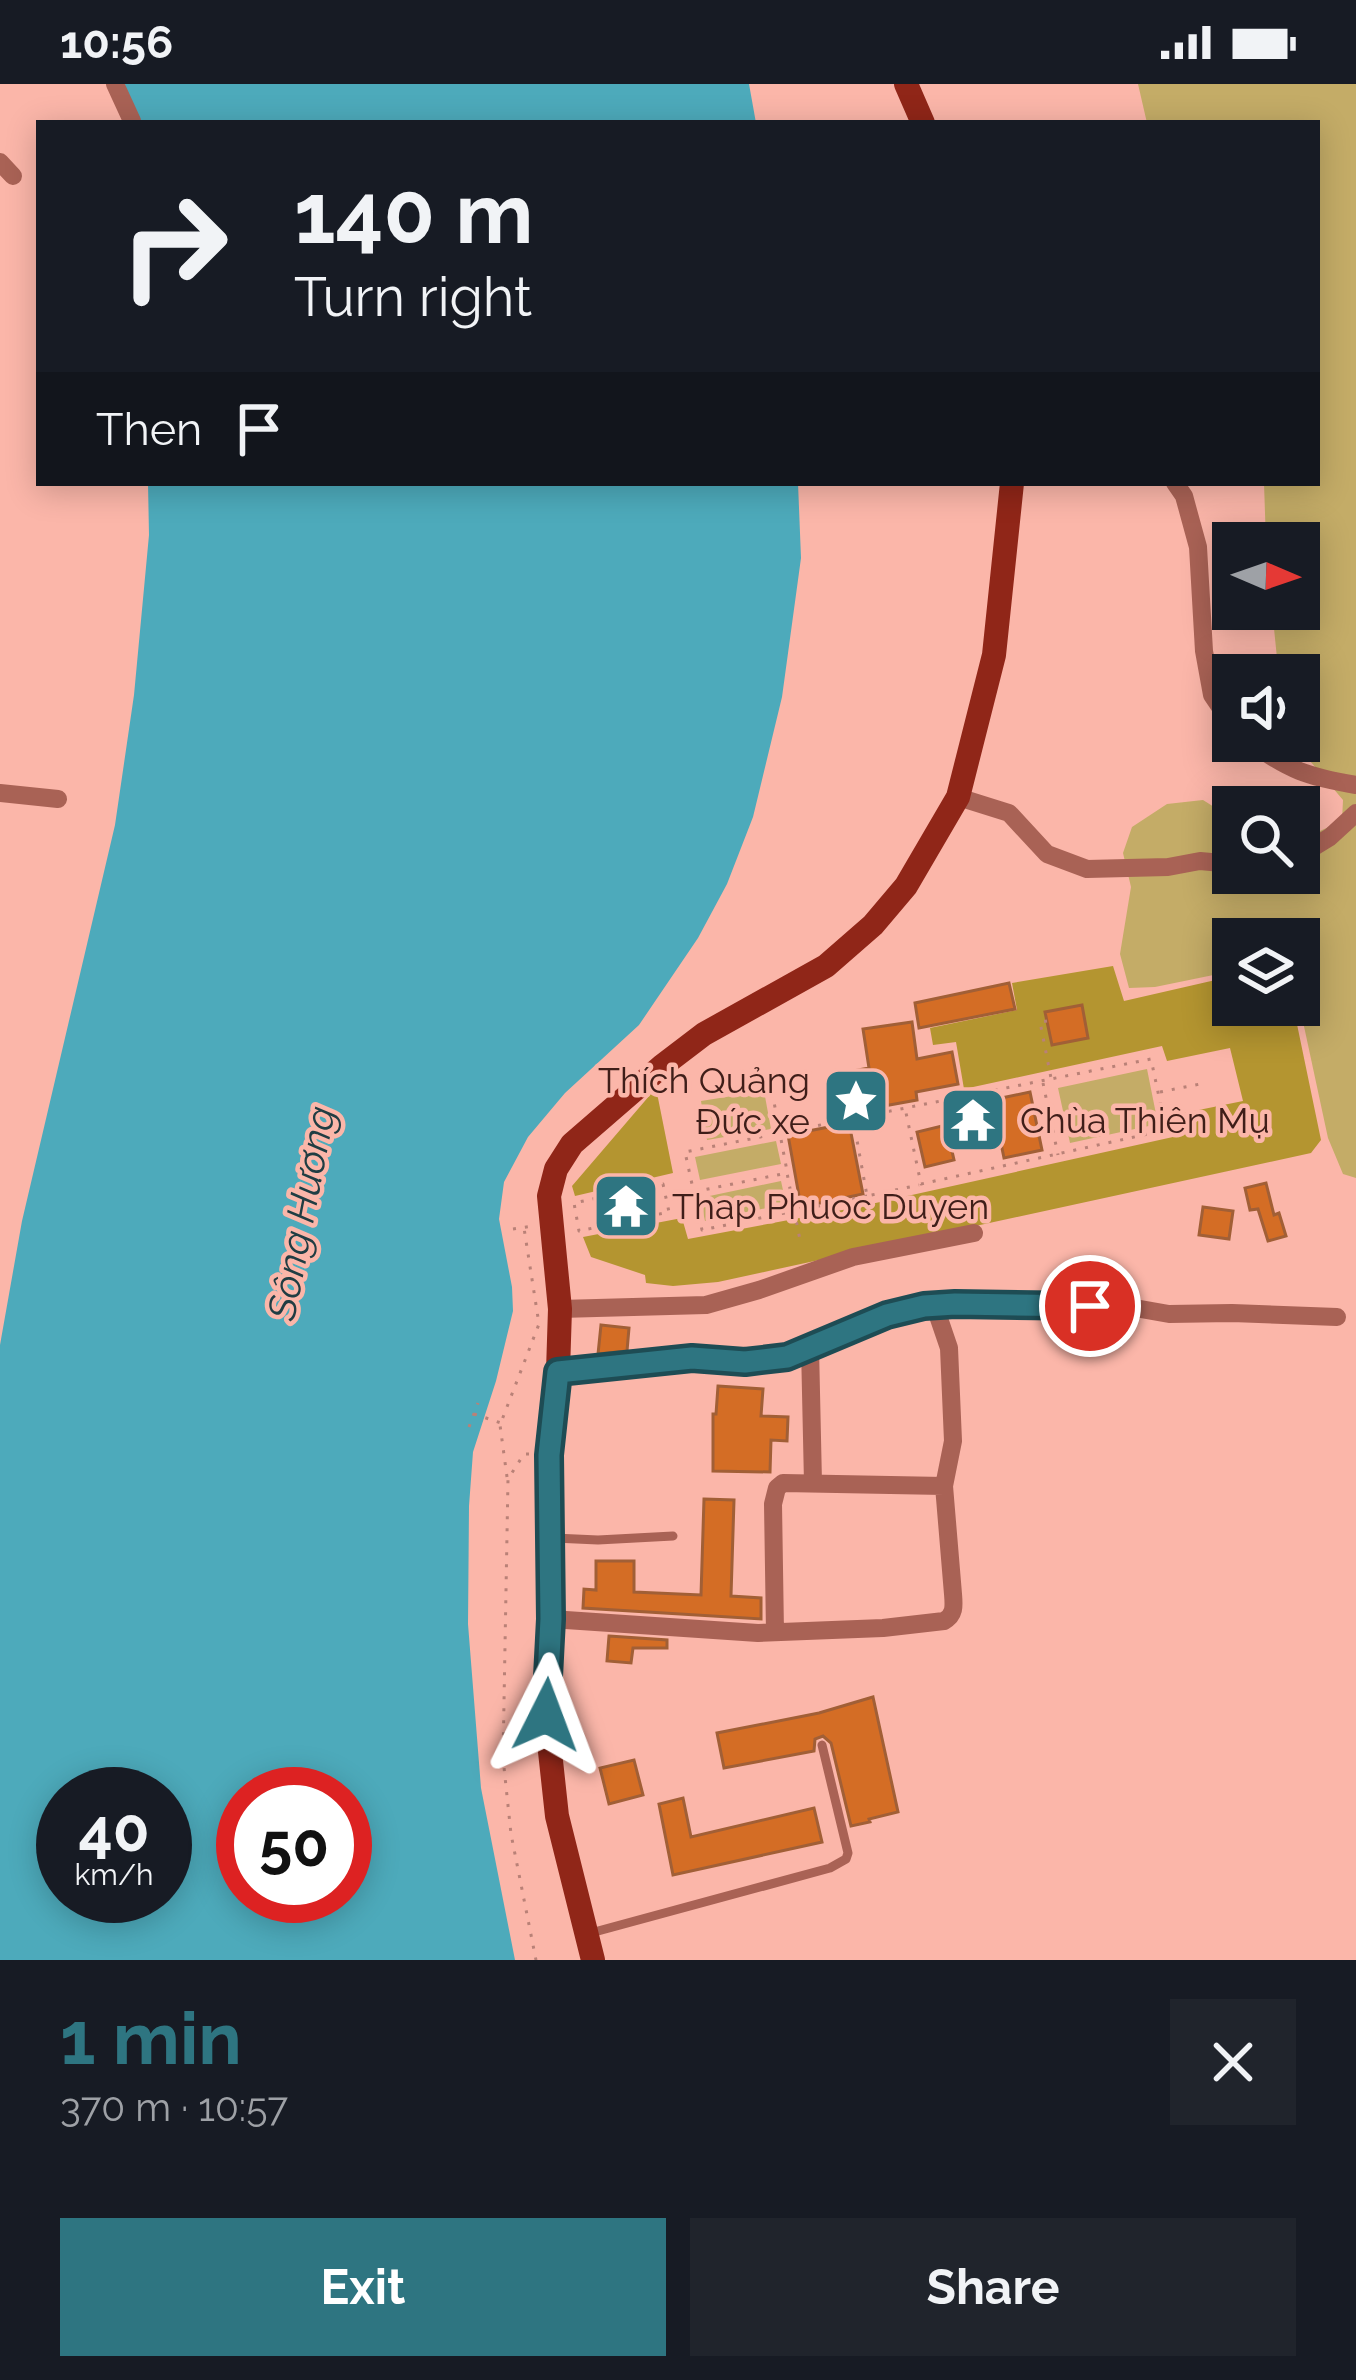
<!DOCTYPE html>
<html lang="en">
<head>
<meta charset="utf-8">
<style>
  :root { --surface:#171b24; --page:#20242c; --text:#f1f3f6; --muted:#9ea1a6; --accent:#2e7581 }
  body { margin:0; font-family:Raleway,sans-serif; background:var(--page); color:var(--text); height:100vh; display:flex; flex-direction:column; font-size:45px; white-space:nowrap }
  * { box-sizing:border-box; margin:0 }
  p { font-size:39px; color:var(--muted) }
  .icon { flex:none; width:66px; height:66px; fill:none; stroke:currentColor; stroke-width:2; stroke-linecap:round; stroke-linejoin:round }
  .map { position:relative; height:1876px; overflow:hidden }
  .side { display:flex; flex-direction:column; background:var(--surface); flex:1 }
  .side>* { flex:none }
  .guide { position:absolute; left:36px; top:36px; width:1284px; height:366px; border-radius:0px; box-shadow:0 6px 30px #0003; background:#171b24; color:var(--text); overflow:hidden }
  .needle { width:78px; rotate:92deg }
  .tools { position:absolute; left:1212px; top:438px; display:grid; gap:24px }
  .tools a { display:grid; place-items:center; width:108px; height:108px; border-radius:0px; background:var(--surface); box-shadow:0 6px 30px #0003; font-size:60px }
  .speed { position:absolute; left:36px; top:1683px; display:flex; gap:24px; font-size:60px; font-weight:700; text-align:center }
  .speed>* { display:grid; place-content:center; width:156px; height:156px; border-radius:50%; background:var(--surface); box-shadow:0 6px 30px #0003; line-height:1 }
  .speed small { font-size:30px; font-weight:400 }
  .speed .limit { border:18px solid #d22; background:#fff; color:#111 }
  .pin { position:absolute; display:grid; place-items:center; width:102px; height:102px; color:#fff; margin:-51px; border:6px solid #fff; border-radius:50%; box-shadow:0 3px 12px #0007 }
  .me { position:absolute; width:132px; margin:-66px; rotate:3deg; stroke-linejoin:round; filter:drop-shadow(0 0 9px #0008) }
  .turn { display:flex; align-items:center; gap:42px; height:252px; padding:0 60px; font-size:54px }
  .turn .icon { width:156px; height:156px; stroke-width:2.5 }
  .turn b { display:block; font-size:84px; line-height:102px }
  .then { display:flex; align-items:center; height:114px; padding:0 60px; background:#0003; gap:24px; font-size:45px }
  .round { display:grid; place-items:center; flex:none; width:126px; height:126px; border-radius:0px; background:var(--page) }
  .summary { display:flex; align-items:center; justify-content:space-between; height:204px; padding:0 60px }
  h1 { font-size:72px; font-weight:700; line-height:90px; color:var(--accent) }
  .action { display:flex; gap:24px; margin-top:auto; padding:24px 60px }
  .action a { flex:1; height:138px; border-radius:0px; background:var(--accent); color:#fff; font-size:48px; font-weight:700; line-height:138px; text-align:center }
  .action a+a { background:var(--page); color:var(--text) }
  .status { display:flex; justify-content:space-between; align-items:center; height:84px; padding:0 60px; background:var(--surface); direction:ltr }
  .status svg { height:33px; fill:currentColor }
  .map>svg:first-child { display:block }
</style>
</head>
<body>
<div class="status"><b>10:56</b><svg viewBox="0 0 49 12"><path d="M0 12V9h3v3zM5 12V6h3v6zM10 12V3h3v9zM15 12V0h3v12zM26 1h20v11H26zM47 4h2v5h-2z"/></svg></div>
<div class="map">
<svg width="1356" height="1876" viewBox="0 0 1356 1876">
  <rect width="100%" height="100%" fill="#fbb6a9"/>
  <!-- green -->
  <path fill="#c4ac67" d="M1138 0H1356V1094L1343 1090 1328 1054 1299 919V855H1233V887L1155 903 1129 904 1120 870 1131 803 1123 769 1132 743 1167 720 1203 716 1233 735V789H1299V752L1311 751 1342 737 1343 716 1305 671 1299 647V591H1282L1277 574 1272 525H1299V459H1266L1264 399H1317V39H1147Z
    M1147 985 1158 1040 1070 1059 1058 1004Z
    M764 1007 771 1045 707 1056 701 1017Z
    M776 1057 781 1080 700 1096 695 1073Z
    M781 1097 786 1120 705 1137 700 1114Z"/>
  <!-- forest -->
  <path fill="#b49530" d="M1113 882 1124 917 1233 892V921H1293L1321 1056 1311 1069 718 1198 673 1202 646 1199 645 1191 591 1173 583 1153 682 1134 688 1155 853 1124 1182 1051 1179 1030 1243 1017 1230 964 1167 977 1162 962 964 1005 956 958 933 961 930 944 1017 926 1012 899Z
    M656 1004 673 1089 575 1112 572 1102Z"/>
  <!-- water -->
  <path fill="#4daabb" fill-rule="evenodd" d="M125 0H749L756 39H128Z
    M148 399H798L801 474 782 613 753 733 727 800 698 854 639 941 565 1009 528 1053 504 1098 499 1135 512 1203 513 1227 496 1297 473 1368 469 1422 468 1540 481 1704 515 1876H0V1261L22 1137 115 741 134 611 149 451ZM63 1710H165V1812H63ZM243 1710H345V1812H243Z"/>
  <!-- building -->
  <path fill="#d46d25" stroke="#a15f36" stroke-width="3" d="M1009 899 1015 925 919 944 915 919Z
    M1082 921 1088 954 1052 961 1045 928Z
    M912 938 917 975 952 968 958 1000 916 1008 917 1016 851 1028 846 1000 855 998 853 987 869 984 863 945Z
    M1030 1008 1042 1066 1004 1074 992 1016Z
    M849 1039 863 1110 801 1123 788 1051Z
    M946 1041 954 1076 925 1083 917 1048Z
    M1266 1099 1274 1131 1279 1129 1286 1152 1268 1157 1258 1125 1250 1126 1245 1104Z
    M1203 1123 1233 1127 1229 1155 1199 1151Z
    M601 1241 629 1244 627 1267 598 1270Z
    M718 1302 763 1305 761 1332 788 1333 787 1357 771 1356 770 1388 713 1387V1330H716Z
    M704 1415 734 1416 731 1512 761 1514V1535L583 1524 584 1505 596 1506V1477H634V1508L701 1511Z
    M609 1552 667 1556V1564H633L631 1579 607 1577Z
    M873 1613 898 1728 869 1735 870 1738 851 1742 831 1659 823 1652 815 1655 814 1667 724 1684 717 1649 819 1629Z
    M634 1676 643 1711 609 1720 600 1684Z
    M683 1714 691 1753 814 1724 822 1758 673 1791 659 1720Z"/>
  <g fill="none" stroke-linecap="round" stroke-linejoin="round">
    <!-- path -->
    <path stroke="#b98177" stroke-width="3" stroke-dasharray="3 9" stroke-linecap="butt" d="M1047 937 1040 938 1051 994
      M770 997 787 1087
      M1043 999 1058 1071
      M1160 1008 1200 1000
      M853 1034 867 1112 919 1101
      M663 1100 669 1128 579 1147 574 1119Z
      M683 1110 787 1089 800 1156
      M867 1112 702 1146 685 1068 1151 975 1166 1046 921 1100 905 1024
      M513 1145 533 1142
      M474 1330 501 1339
      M469 1343 478 1319
      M529 1370H524L508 1395 503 1674 511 1750 536 1876
      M507 1393 500 1341 539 1240 524 1144"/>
    <!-- service -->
    <path stroke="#a96255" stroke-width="9" d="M554 1454 598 1456 673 1452
      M587 1850 830 1784 846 1775 848 1769 822 1661"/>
    <!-- minor -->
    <path stroke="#a96255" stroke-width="18" d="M115 0 132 37
      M0 78 13 92
      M1175 399 1184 412 1198 463 1204 567 1212 611 1233 642
      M1249 657C1288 686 1308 693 1356 701
      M0 709 58 715
      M958 713 1009 729 1047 770 1087 785 1168 783 1200 777 1233 780
      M1299 772 1330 753 1356 729
      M560 1225 706 1221 759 1206 853 1173 974 1149
      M810 1263 813 1399
      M558 1287 692 1274 745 1278 787 1273 887 1231 943 1219 1135 1224 1169 1230 1232 1229 1337 1233
      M551 1535 758 1549 883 1544 944 1537C955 1531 954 1522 953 1510L944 1402 953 1357 949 1264 934 1220
      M775 1548 773 1420 777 1404 783 1399 944 1402"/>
    <!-- secondary -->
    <path stroke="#902618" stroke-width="24" d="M906 0 923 39
      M593 1876 557 1732 546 1631 551 1535 549 1371 558 1287 560 1225 549 1112 556 1085 572 1060 662 982 704 950 826 882 873 841 906 802 958 713 994 571 1012 399"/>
  </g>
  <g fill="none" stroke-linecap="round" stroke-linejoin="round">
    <defs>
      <path id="route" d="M546 1631 551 1535 549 1371 558 1288 692 1274 745 1278 787 1273 887 1231 924 1222 955 1220 1090 1222"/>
    </defs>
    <!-- route casing -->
    <use href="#route" stroke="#1e4c54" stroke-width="30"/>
    <!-- route -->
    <use href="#route" stroke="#2e7581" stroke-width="21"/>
  </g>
  <!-- icons -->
  <defs>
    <symbol id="sight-square" viewBox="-11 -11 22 22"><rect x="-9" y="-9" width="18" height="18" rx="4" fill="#2e7581" stroke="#fbb6a9"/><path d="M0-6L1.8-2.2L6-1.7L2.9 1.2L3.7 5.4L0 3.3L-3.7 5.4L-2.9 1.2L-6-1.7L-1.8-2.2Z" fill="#fff"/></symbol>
    <symbol id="temple-square" viewBox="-11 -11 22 22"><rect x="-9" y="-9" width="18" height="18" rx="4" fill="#2e7581" stroke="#fbb6a9"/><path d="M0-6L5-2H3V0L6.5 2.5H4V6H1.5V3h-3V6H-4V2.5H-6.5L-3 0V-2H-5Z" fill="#fff"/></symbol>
  </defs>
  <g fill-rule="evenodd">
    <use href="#sight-square" x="818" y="979" width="76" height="76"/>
    <use href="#temple-square" x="935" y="998" width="76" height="76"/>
    <use href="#temple-square" x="588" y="1084" width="76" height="76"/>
  </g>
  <g text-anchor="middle" stroke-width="9" stroke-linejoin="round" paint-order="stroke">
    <!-- poi labels -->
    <g font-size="36" fill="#3f1e19" stroke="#fbb6a9" text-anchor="start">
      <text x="810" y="1009" text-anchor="end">Thích Quảng<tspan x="810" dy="41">Đức xe</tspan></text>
      <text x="1020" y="1049">Chùa Thiên Mụ</text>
      <text x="672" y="1135">Thap Phuoc Duyen</text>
    </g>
    <!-- water labels -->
    <g font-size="39" font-style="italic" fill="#203d43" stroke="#fbb6a9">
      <text transform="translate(301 1129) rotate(-79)" y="14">Sông Hương</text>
    </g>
  </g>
</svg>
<div class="tools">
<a><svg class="needle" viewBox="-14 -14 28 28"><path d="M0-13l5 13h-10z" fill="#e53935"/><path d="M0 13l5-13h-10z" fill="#9ea1a6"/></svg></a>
<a><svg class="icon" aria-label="sound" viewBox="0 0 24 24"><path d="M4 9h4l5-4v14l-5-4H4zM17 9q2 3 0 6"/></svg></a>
<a><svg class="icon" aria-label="search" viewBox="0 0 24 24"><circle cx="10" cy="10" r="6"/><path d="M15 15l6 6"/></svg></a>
<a><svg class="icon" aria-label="layers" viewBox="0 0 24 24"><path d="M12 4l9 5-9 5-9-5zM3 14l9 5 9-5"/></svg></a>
</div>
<div class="speed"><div>40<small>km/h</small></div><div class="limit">50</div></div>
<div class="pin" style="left:1090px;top:1222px;background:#d93025"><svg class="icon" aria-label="arrive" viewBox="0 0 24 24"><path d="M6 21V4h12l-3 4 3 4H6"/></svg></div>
<svg class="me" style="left:546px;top:1631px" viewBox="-20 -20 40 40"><path d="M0-17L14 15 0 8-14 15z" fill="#2e7581" stroke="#fff" stroke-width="4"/></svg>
<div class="guide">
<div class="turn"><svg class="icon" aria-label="right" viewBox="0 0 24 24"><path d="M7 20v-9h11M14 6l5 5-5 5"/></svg><div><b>140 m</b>Turn right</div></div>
<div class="then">Then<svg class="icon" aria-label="arrive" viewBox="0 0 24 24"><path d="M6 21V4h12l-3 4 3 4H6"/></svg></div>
</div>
</div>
<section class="side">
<div class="summary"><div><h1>1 min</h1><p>370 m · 10:57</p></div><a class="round"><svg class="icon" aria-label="close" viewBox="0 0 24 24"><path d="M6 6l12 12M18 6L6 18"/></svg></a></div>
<div class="action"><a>Exit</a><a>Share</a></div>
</section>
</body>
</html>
